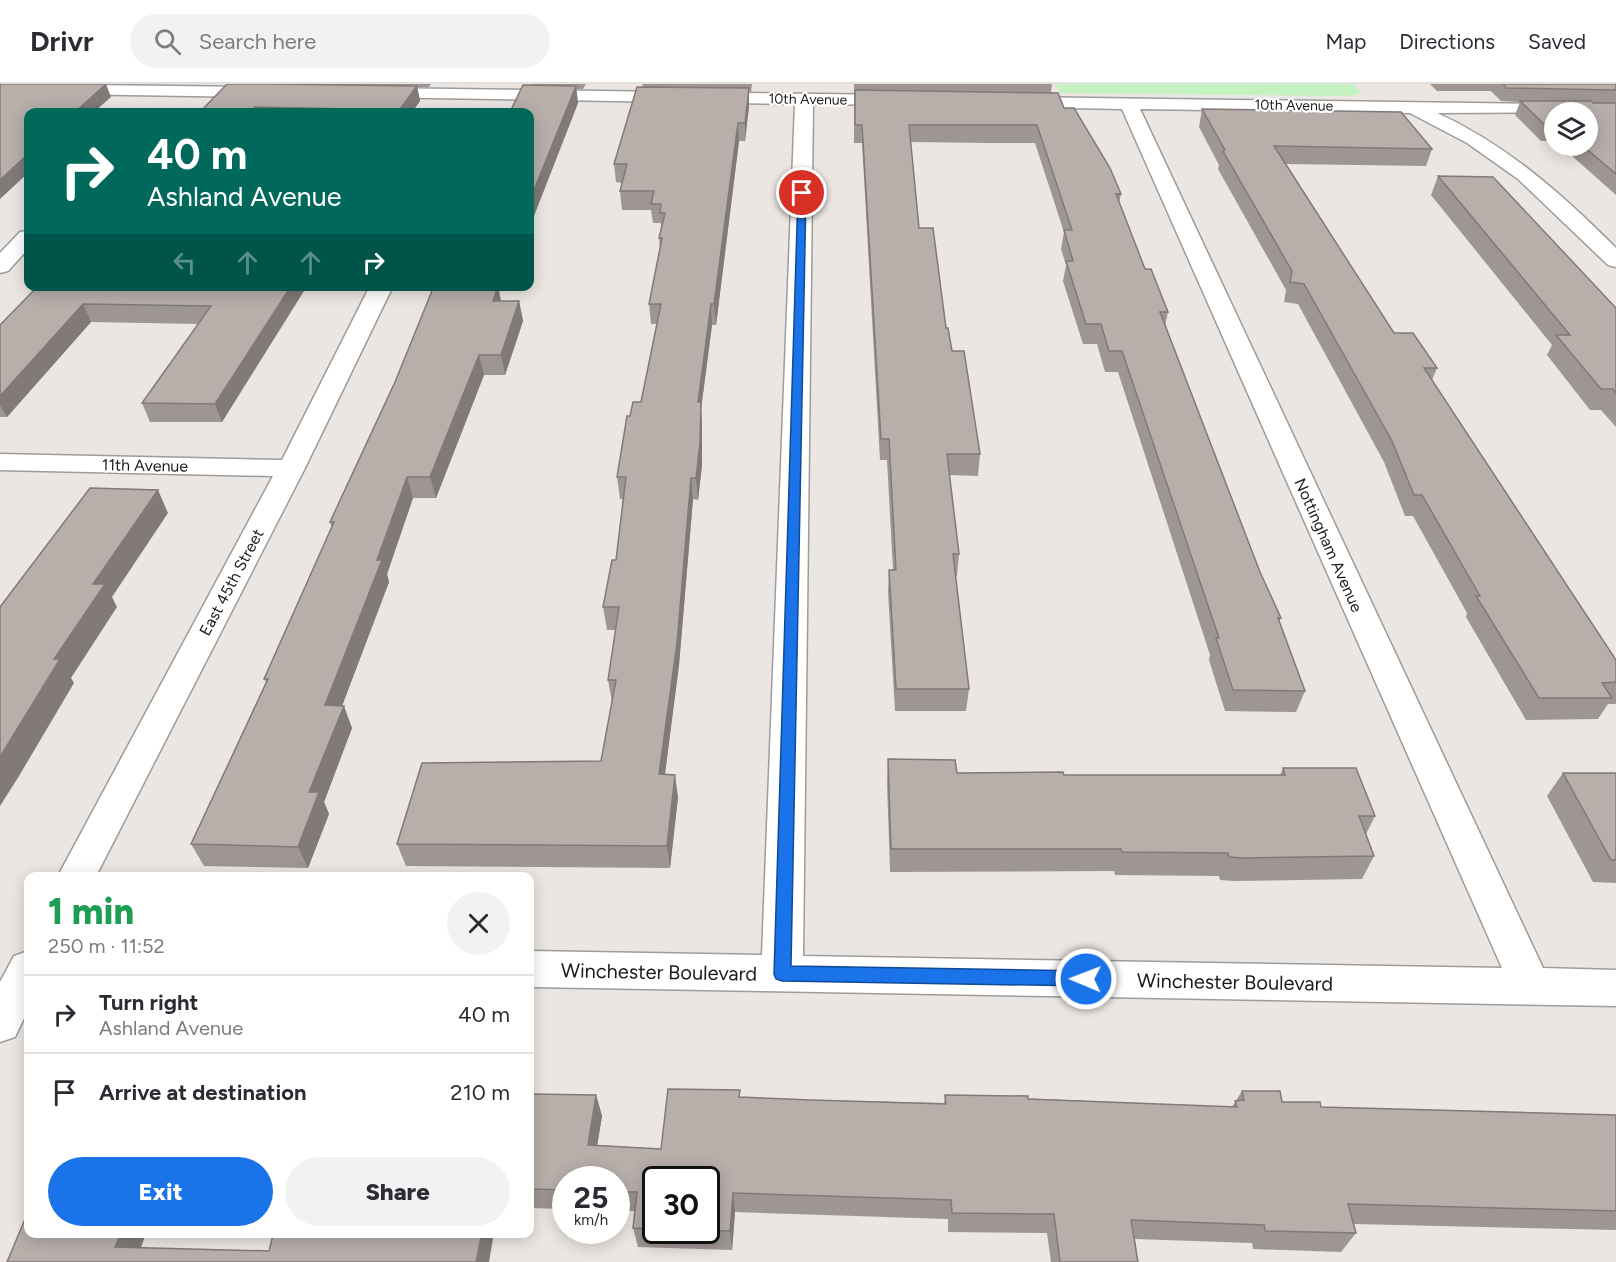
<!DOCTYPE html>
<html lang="en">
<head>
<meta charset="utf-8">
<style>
  :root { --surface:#fff; --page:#f2f2f3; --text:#2b2b33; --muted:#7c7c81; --line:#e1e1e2; --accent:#1a73e8 }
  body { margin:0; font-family:Figtree,sans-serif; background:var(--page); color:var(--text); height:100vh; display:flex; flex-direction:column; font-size:22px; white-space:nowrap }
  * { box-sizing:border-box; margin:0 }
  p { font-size:20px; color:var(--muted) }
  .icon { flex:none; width:33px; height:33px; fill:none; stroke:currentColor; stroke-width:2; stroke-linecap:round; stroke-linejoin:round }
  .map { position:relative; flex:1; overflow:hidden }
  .details { position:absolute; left:24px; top:788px; width:510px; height:366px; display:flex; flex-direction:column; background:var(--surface); border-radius:12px; box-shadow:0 3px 15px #0003 }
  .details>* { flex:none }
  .hud { position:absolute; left:24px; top:24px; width:510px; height:183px; border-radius:12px; box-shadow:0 3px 15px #0003; background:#00695c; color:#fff; overflow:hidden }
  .controls { position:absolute; left:1544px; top:18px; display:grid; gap:12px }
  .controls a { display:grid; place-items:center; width:54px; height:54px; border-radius:50%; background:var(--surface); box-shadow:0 3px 15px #0003; font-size:30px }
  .speed { position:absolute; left:552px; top:1082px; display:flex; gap:12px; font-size:30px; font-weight:700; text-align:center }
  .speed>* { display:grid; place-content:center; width:78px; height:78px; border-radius:50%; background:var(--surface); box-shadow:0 3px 15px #0003; line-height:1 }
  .speed small { font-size:15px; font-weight:400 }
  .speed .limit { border:3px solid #111; border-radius:9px; background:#fff; color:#111 }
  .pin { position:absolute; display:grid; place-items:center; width:51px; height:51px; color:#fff; margin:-26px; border:3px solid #fff; border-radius:50%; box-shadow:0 2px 6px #0007 }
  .me { position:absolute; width:66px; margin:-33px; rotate:271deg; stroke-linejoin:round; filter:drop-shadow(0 0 4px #0008) }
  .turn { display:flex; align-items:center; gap:21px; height:126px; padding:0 24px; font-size:27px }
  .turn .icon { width:78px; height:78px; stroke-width:2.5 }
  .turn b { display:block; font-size:42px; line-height:51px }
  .lanes { display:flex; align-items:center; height:57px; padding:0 24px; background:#0003; justify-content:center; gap:30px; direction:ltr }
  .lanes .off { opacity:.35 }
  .round { display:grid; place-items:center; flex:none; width:63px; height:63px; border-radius:32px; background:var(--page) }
  .summary { display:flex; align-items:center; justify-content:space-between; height:102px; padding:0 24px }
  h1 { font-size:36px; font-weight:800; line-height:45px; color:#1e9e55 }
  .button { display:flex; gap:12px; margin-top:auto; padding:12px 24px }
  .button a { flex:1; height:69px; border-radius:36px; background:var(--accent); color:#fff; font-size:24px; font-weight:800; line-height:69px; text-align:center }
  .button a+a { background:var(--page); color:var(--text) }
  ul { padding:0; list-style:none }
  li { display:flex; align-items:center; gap:18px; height:78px; padding:0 24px; border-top:2px solid var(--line) }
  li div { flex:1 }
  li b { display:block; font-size:22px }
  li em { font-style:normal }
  header { display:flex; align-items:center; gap:36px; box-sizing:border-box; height:84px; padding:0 30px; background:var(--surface); border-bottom:2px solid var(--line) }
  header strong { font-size:28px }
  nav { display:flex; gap:33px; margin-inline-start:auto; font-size:21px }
  .search { width:420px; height:54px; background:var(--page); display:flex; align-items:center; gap:15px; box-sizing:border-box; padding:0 21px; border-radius:33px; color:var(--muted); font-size:22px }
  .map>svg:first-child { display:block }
</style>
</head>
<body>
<header>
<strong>Drivr</strong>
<div class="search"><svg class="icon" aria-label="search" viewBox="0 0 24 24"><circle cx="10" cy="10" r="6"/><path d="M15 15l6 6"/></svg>Search here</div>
<nav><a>Map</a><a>Directions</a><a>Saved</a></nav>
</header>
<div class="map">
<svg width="1616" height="1178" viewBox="0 0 1616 1178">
  <rect width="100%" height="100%" fill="#ebe6e1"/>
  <!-- park -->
  <path fill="#c4f2c1" d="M1056 0H1354L1361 9 1351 12 1060 9Z"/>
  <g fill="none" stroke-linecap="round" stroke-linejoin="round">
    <defs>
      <path id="minor" d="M0 0 264 3 273 8 264 13 0 9Z
        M373 4 900 11 909 16 900 21 813 20 803 872 1502 884 1122 25 1018 23 1009 18 1018 13 1616 21V31H1587V28L1437 29C1506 60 1563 111 1616 164V183L1608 181 1518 95 1467 59 1410 29 1140 25 1543 884 1616 886V922L530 903V867L762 871 795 20 367 13 364 9 367 5Z
        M28 147V165L8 187 0 189V169L20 148Z
        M370 202H393L305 384 96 792H58L273 392 0 386V370L282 376Z
        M28 867V926L15 953 0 958V898L14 872Z"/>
    </defs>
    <!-- minor casing -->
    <use href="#minor" stroke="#9c9c9c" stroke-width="3"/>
    <!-- minor -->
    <use href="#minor" fill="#fff" fill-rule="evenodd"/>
  </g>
  <!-- wall -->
  <path fill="#9e9693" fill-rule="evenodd" d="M227 0H431L429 3H417L420 17 412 28H200Z
    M531 0H586L583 5H576L578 19 530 142V28Z
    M642 0H752L751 8 749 7V22L745 57H739L716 241H712L701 325 702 339V381L698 416 693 415 679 581 665 690 678 713 670 784 406 782 397 760 601 677 612 618 608 596 616 546H607L603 523 616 476 623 415H620L617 393 630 332 641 318 657 240H651L649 220 660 165 659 154 661 145V139H653L651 126H622L620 107 622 99 616 98 614 80 643 3Z
    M854 0H1052L1051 9 1064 24 1121 110 1119 119 1145 185 1168 228 1165 242 1260 488 1281 534 1279 538 1305 607 1296 628 1225 627 1209 576 1210 571 1118 288H1105L1097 260H1083L1063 197 1066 181 1061 165 1064 148 1035 59H989L911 58 919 144 980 370 978 392 949 391 959 470 957 492H955L969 605 966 627H895L888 508 889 486H893L887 376H880L862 59H854Z
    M1430 0H1616V19H1593H1616V111L1572 72H1566L1554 62H1587L1554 28V61L1550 57H1541L1515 31 1520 18 1501 17 1491 7H1437Z
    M1202 25 1432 65 1426 82 1286 80 1394 249 1437 284 1432 296 1616 576V620H1608L1598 635 1526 636 1466 533 1467 529 1413 432H1405L1384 378 1298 220 1284 218 1286 206 1218 85 1219 81 1199 43Z
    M1438 92 1616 224V343L1601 326H1590L1547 271 1552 261 1431 111Z
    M38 202H307L222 338H150L142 319 199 240 91 238 7 333H0V241Z
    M434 202H502L499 208 501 217H519L523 237 505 291H484L436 414H413L387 490 389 498 342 622 352 644 324 718 329 730 308 784 204 782 191 760 266 598 264 595 332 444 330 438 395 298Z
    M888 675 957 689 1064 691H1280L1283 684 1375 732 1366 750 1374 772 1362 795 1234 797 1220 796 1219 792 1115 791 1114 787 890 788 887 699Z
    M1563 689H1616V799L1593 798 1547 712Z
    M740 1006V1013L811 1016 944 1019 945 1011 1232 1023 1242 1007 1282 1018 1321 1023 1616 1031V1146L1354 1140 1356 1149 1341 1168 1253 1165 1252 1159 1135 1155 1138 1178H1051L1047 1149 948 1148V1135L735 1128 732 1166 638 1163 633 1144 635 1127H616V1095H566V1125L530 1124V1010L596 1011 602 1032 597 1061 661 1065ZM656 1095 706 1146H656Z"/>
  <!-- shaded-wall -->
  <path fill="#817a78" d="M106 0 111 13 94 28H75Z
    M417 2 420 17 412 28H398Z
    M576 2 578 19 530 142V116Z
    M749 4V22L745 57V39Z
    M255 23 257 28H250Z
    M738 39 739 57 716 241 714 220Z
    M28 70V89L0 115V96Z
    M291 202H307L222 338 215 320Z
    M490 202H502L499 208 502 222 496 237Z
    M519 217 523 237 505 291 501 271Z
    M83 220 91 238 7 333 0 321V312Z
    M711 220 712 241 701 325 702 339V381L698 416 696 394 698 318Z
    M479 271 484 291 436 414 430 393Z
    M407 393 413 414 387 490 389 498 334 643 325 621Z
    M691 394 693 415 679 581 662 712 659 690Z
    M158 406 168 429 112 513 117 523 71 594 74 599 19 692 0 722V673L54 575 93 500Z
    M344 622 352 644 324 718 329 730 308 784 298 763 309 708Z
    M675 691 678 713 670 784 667 762Z
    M596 1011 602 1032 594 1081 588 1061Z
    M733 1109 735 1128 732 1166 730 1147Z
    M121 1149H146L136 1178 115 1163Z
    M482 1149H494L489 1178H476Z"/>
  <!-- building -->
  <path fill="#b8afab" stroke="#817a78" stroke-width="1.5" d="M0 0H106L75 28H28V70L0 96Z
    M227 0H272L417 2 398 28H346L349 25 255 23 250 28H200Z
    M1503 0H1616V6L1506 4Z
    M523 1 576 2 530 116V28H510Z
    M637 3 749 4 745 39H738L714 220H711L698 318H701L700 359 696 394H691L677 559 659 690 675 691 667 762 397 760 422 679 601 677 616 596H608L619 523H603L612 476H616L626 393H617L627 332H630L633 318H641L661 220H649L662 154H659L665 129H660L661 120H651L654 107H620L627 80H614Z
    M855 6 1058 9 1064 24H1074L1110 84 1121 110H1116L1145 185H1151L1168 228H1160L1260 488 1281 534H1278L1305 607 1233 606 1216 554H1219L1122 267H1109L1101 240H1086L1066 177H1073L1064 146H1072L1037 41H909L919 144H933L946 244H948L952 267H964L980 370H947L959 470H953L969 605H896L889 486H896L889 355H881L862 41H855Z
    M1520 17H1591L1593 19H1616V90L1583 62H1587V28H1554V43H1547Z
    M1202 25 1401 28 1432 65 1274 62 1394 249H1413L1437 284H1424L1616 576V598L1602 599 1612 614H1539L1476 512H1480L1422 411H1414L1392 357 1304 200 1290 198 1292 187 1223 67 1225 66Z
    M1438 92 1493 93 1616 224V309L1613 305H1601L1556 251H1570Z
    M38 202H291L215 320 142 319 211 222 83 220 0 312V241Z
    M434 202H498L493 217H519L501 271H479L430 393H407L377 476H382L325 621 344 622 309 708H319L298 763 191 760 268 595H264L334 438H330L395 298Z
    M90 404 158 406 93 500H105L54 575H60L0 673V523Z
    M888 675 955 676 957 689 1063 688 1064 691H1285L1283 684H1356L1375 732H1359L1374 772 1243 774 1229 773 1228 769 1122 768 1121 765H891Z
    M1563 689H1616V776H1611Z
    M668 1005 740 1006 739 1013 811 1016 946 1020 945 1011 1028 1012V1015L1237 1023 1235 1017 1244 1016 1242 1007H1280L1282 1018H1320L1321 1023 1616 1031V1127L1348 1120 1356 1149 1265 1147 1264 1141 1131 1136 1138 1178H1060L1054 1130 952 1129 951 1116 733 1109 730 1147 692 1146H706V1095H656V1145L633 1144 637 1108H616V1095H566V1106L530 1105V1010L596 1011 588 1061 661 1065Z
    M28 1128V1149H121L115 1163 269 1167 273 1151 331 1150 332 1149H482L476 1178H7Z"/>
  <!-- route -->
  <path fill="#1a73e8" stroke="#114b97" stroke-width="1.5" d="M802 107 806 109 791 882 1086 887 1092 890 1095 895 1092 900 1086 902 782 897 776 895 774 890 798 109Z"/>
  <g text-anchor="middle" stroke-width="4.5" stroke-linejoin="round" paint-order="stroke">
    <!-- far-street labels -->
    <g font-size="14" fill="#1b1b1b" stroke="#fff">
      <text transform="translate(808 15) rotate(1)" y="5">10th Avenue</text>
      <text transform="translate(1294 21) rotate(1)" y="5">10th Avenue</text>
    </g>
    <!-- street labels -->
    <g font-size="16" fill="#1b1b1b" stroke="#fff">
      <text transform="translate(145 381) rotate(1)" y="6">11th Avenue</text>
      <text transform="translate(1329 461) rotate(66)" y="6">Nottingham Avenue</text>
      <text transform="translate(231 498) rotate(-62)" y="6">East 45th Street</text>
    </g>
    <!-- near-street labels -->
    <g font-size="20" fill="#1b1b1b" stroke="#fff">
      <text transform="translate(659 888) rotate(1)" y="7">Winchester Boulevard</text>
      <text transform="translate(1235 898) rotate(1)" y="7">Winchester Boulevard</text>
    </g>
  </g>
</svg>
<div class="controls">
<a><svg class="icon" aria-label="layers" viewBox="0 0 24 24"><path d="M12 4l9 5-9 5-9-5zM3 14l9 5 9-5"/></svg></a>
</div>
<div class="speed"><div>25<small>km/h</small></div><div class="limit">30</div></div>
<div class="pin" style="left:802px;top:109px;background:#d93025"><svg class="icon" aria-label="arrive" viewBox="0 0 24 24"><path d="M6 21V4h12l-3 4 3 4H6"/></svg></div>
<svg class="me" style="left:1086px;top:895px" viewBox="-20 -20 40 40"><circle r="17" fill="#1a73e8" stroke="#fff" stroke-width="3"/><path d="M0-11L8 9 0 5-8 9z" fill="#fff"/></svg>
<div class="hud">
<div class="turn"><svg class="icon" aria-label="right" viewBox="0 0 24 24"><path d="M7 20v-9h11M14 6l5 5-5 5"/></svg><div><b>40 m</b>Ashland Avenue</div></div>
<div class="lanes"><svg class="icon off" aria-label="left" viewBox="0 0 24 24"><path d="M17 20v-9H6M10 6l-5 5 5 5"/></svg><svg class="icon off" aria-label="ahead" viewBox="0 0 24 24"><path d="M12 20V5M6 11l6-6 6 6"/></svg><svg class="icon off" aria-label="ahead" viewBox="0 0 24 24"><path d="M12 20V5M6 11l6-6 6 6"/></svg><svg class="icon" aria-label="right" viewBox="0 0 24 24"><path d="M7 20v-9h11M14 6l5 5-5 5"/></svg></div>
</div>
<section class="details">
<div class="summary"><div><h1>1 min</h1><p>250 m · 11:52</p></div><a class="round"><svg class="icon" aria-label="close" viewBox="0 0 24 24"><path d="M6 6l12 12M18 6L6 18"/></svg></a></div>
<ul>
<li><svg class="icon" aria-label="right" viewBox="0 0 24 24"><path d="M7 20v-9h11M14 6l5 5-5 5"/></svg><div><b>Turn right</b><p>Ashland Avenue</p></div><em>40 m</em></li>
<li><svg class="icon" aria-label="arrive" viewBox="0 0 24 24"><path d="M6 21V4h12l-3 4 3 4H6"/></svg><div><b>Arrive at destination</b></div><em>210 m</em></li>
</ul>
<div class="button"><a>Exit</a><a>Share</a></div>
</section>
</div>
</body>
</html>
